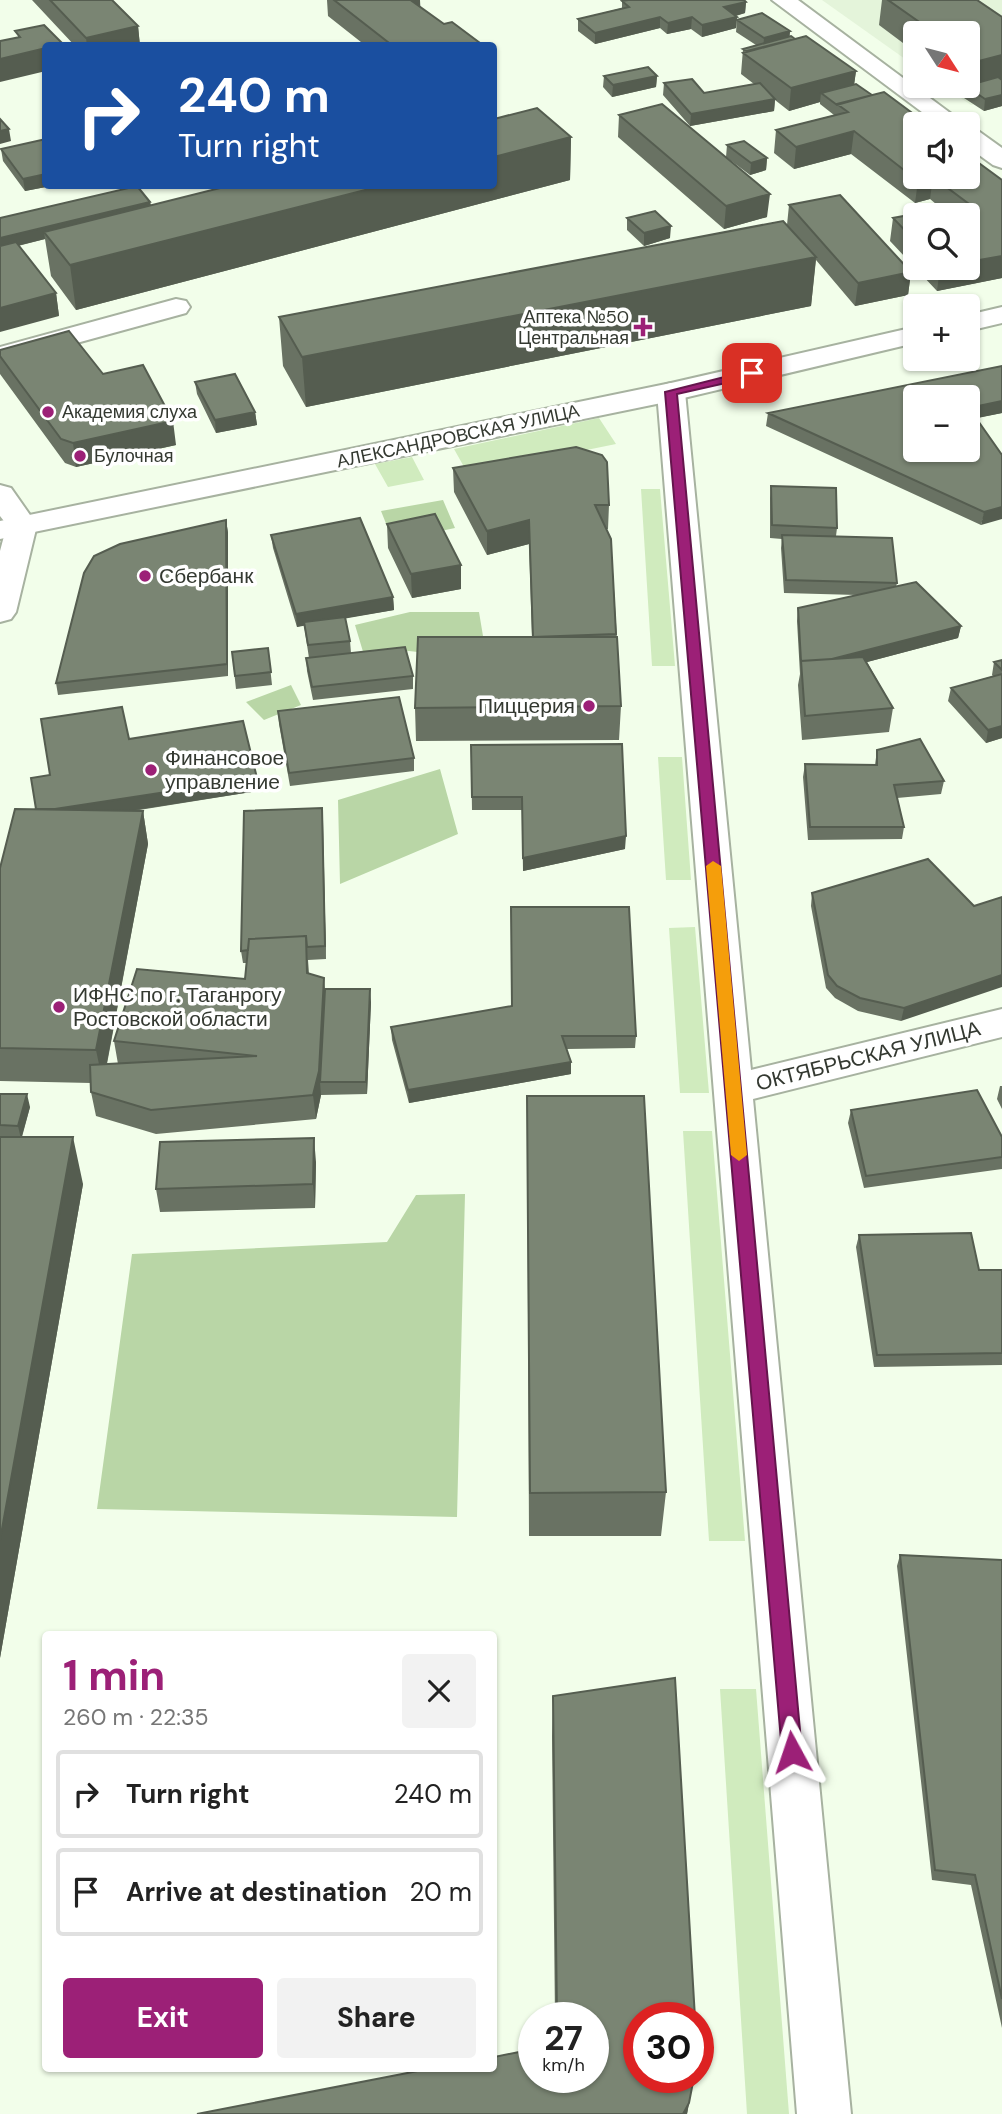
<!DOCTYPE html>
<html lang="en">
<head>
<meta charset="utf-8">
<style>
  :root { --surface:#fff; --page:#f2f2f2; --text:#222; --muted:#767676; --line:#e0e0e0; --accent:#9c2077 }
  body { margin:0; font-family:"DM Sans",sans-serif; background:var(--page); color:var(--text); height:100vh; display:flex; flex-direction:column; font-size:26px; white-space:nowrap }
  * { box-sizing:border-box; margin:0 }
  p { font-size:23px; color:var(--muted) }
  .icon { flex:none; width:38px; height:38px; fill:none; stroke:currentColor; stroke-width:2; stroke-linecap:round; stroke-linejoin:round }
  .map { position:relative; flex:1; overflow:hidden }
  .sheet { position:absolute; left:42px; top:1631px; width:455px; height:441px; display:flex; flex-direction:column; background:var(--surface); border-radius:7px; box-shadow:0 2px 5px #0004 }
  .sheet>* { flex:none }
  .top-card { position:absolute; left:42px; top:42px; width:455px; height:147px; border-radius:7px; box-shadow:0 2px 5px #0004; background:#1a4fa0; color:#fff; overflow:hidden }
  .needle { width:46px; rotate:126deg }
  .controls { position:absolute; left:903px; top:21px; display:grid; gap:14px }
  .controls a { display:grid; place-items:center; width:77px; height:77px; border-radius:7px; background:var(--surface); box-shadow:0 2px 5px #0004; font-size:35px }
  .speed { position:absolute; left:518px; top:2002px; display:flex; gap:14px; font-size:35px; font-weight:700; text-align:center }
  .speed>* { display:grid; place-content:center; width:91px; height:91px; border-radius:50%; background:var(--surface); box-shadow:0 2px 5px #0004; line-height:1 }
  .speed small { font-size:18px; font-weight:400 }
  .speed .limit { border:10px solid #d22; background:#fff; color:#111 }
  .pin { position:absolute; display:grid; place-items:center; width:60px; height:60px; color:#fff; margin:-30px; border-radius:14px; box-shadow:0 4px 10px #0006 }
  .me { position:absolute; width:77px; margin:-38px; rotate:355deg; stroke-linejoin:round; filter:drop-shadow(0 0 5px #0008) }
  .turn { display:flex; align-items:center; gap:24px; height:147px; padding:0 21px; font-size:32px }
  .turn .icon { width:91px; height:91px; stroke-width:2.5 }
  .turn b { display:block; font-size:49px; line-height:60px }
  .round { display:grid; place-items:center; flex:none; width:74px; height:74px; border-radius:7px; background:var(--page) }
  .head { display:flex; align-items:center; justify-content:space-between; height:119px; padding:0 21px }
  h1 { font-size:42px; font-weight:700; line-height:52px; color:var(--accent) }
  .button { display:flex; gap:14px; margin-top:auto; padding:14px 21px }
  .button a { flex:1; height:80px; border-radius:7px; background:var(--accent); color:#fff; font-size:28px; font-weight:700; line-height:80px; text-align:center }
  .button a+a { background:var(--page); color:var(--text) }
  ul { padding:0; list-style:none }
  li { display:flex; align-items:center; gap:21px; height:88px; margin:0 14px 10px; padding:0 7px; border:4px solid var(--line); border-radius:7px }
  li div { flex:1 }
  li b { display:block; font-size:26px }
  li em { font-style:normal }
  .map>svg:first-child { display:block }
</style>
</head>
<body>
<div class="map">
<svg width="1002" height="2114" viewBox="0 0 1002 2114">
  <rect width="100%" height="100%" fill="#f2feea"/>
  <!-- built -->
  <path fill="#e4f4da" d="M822 0H1002V98L971 105 943 86H968V33H915V66Z"/>
  <!-- green -->
  <path fill="#d0ebbe" d="M599 418 616 444 468 474 454 449Z
    M412 457 424 480 388 487 375 464Z
    M641 489H660L675 666H652Z
    M658 757H682L691 880H666Z
    M695 927 709 1093H680L669 928Z
    M683 1131H712L745 1541H709Z
    M720 1689H756L789 2114H747Z"/>
  <!-- forest -->
  <path fill="#b9d6a6" d="M443 500 455 528 393 541 381 511Z
    M410 612H479L487 660 409 651 364 655 355 625Z
    M291 685 301 705 264 720 246 702Z
    M440 769 458 834 340 884 338 800Z
    M465 1194 457 1517 97 1509 132 1254 387 1242 416 1195Z"/>
  <g fill="none" stroke-linecap="round" stroke-linejoin="round">
    <defs>
      <path id="minor" d="M772 0H798L965 124H938Z
        M968 128 977 130 1002 148V168L993 165 968 147Z
        M176 299 186 301 190 307 186 313 0 364V347Z
        M671 383 681 386 685 392 751 1070 1002 1009V1037L753 1099 851 2114H797L657 392 661 386Z
        M0 485 11 488 37 525 16 612 11 619 0 622V551L7 525 0 516Z"/>
      <path id="major" d="M1002 307V323L968 331V315Z
        M915 327V343L671 401 0 539V521L671 383Z"/>
    </defs>
    <!-- minor casing -->
    <use href="#minor" stroke="#a7b2a0" stroke-width="4"/>
    <!-- major casing -->
    <use href="#major" stroke="#a7b2a0" stroke-width="4"/>
    <!-- minor -->
    <use href="#minor" fill="#fff" fill-rule="evenodd"/>
    <!-- major -->
    <use href="#major" fill="#fff" fill-rule="evenodd"/>
  </g>
  <!-- wall -->
  <path fill="#697263" fill-rule="evenodd" d="M32 0H112L138 26 140 46H75Z
    M327 0H420V7L444 24 484 46H366L328 16Z
    M882 0H977L1002 17V106L984 111 964 98 966 88 962 86H968V33H915V52L879 25Z
    M622 1 746 2 745 13 736 16 737 17 736 28 702 37 691 29 667 34 660 28 595 44 578 31V19L622 8Z
    M762 13 790 31 789 37 791 36 795 39 806 36 856 71 854 84H856L872 95 884 92 927 124H915V177H968V155L1002 180V278L937 291 890 241 893 218 942 209 930 199 915 203 851 154 794 169 774 153 776 130 834 115 820 104V102L789 111 775 100 774 111 690 126 663 95 664 83 692 79 704 93 754 84 741 74 743 49 756 45 736 32 737 20ZM915 215H968V268H915Z
    M604 76H657L656 87 612 97 603 87Z
    M619 115 767 217 724 229 618 137Z
    M571 137 570 180 76 310 51 276 45 239 18 246 56 293 59 316 0 218 150 202 151 205Z
    M727 145 767 158 766 170 750 175 726 157Z
    M1 149 46 186H51L25 191 3 161Z
    M789 205 911 272 908 295 855 306 816 260 811 306 306 407 283 366 279 317 787 225Z
    M627 218 670 238 644 246 627 230Z
    M0 350 103 374 176 445 76 467 65 463 0 374Z
    M1002 366V413L976 418 1002 455 981 525 766 426 768 413Z
    M195 382 255 412 257 425 216 433 197 394Z
    M453 468 609 505 608 529H606L611 539 621 706 619 740 416 741 415 708 532 637 529 544 487 555 454 492Z
    M771 486 837 528 836 536 897 583 896 587 961 626 958 638 867 662 893 708 889 732 802 740 798 685 800 674 797 621 798 608 857 595 784 593 781 548 782 539 770 538V498Z
    M226 520 228 533V676L58 695 56 683Z
    M387 524 461 589 412 598 388 548Z
    M271 535 393 597 394 610 345 618 350 641 351 653 413 676V689L313 700 307 671 306 658H309L304 625 297 627 273 548Z
    M268 648 272 685 236 689 232 652Z
    M1002 660V738L986 743 948 701 951 688 993 676 992 675 994 662Z
    M278 711 414 758V771L290 786 279 724Z
    M129 739 257 778 258 791 133 811H143L148 844 107 1064H118L114 1041 245 979 246 963H243L241 951 322 808 326 959 308 960 309 973 325 989 371 1002 367 1094 321 1095 316 1119 156 1134 96 1116 91 1092V1083L0 1081V868L36 809 50 775Z
    M471 745 625 849 523 871 522 810H472Z
    M877 750 944 781 941 794 897 798 904 827 902 839 808 840 803 777 805 764 875 765Z
    M812 893 974 906 901 1021 858 1011 835 998 826 988 811 906Z
    M391 1027 636 1036 635 1048 567 1049 571 1074 409 1103 392 1040Z
    M1000 1086H1002V1109L997 1099Z
    M0 1094 30 1107 22 1137 83 1184 0 1658Z
    M527 1096 666 1492 661 1536H529Z
    M851 1110 1002 1137V1169L864 1188 848 1123Z
    M316 1162 315 1208 160 1212 156 1189Z
    M859 1235 979 1270H1002V1365L874 1367 856 1247Z
    M900 1555 1002 1560V2028L971 1885 932 1880 897 1566Z
    M553 1696 694 2077 687 2114H197L524 2051 593 2018H555L552 1736Z"/>
  <!-- shaded-wall -->
  <path fill="#555d50" d="M415 0H420L421 20 412 1Z
    M746 2 745 13 723 19 724 7Z
    M660 17V28L595 44V33Z
    M692 17 691 29 667 34 668 23Z
    M737 17 736 28 702 37V25Z
    M138 26 140 46H87L86 38Z
    M790 31 789 43 763 50 764 38Z
    M46 48V71L0 82V59Z
    M1002 55V84L971 89 975 62Z
    M856 71 853 93H821L820 102 789 111 791 88Z
    M657 76 656 87 612 97 613 85Z
    M1002 95V106L984 111 985 99Z
    M775 99 774 111 690 126 691 114Z
    M9 129 11 141 0 144V131Z
    M854 131 851 154 794 169 796 147Z
    M571 137 570 180 76 310 70 265 381 186H494V157Z
    M767 158 766 170 750 175 751 163Z
    M46 174V186H51L25 191 23 179Z
    M933 177 930 199 915 203 918 181Z
    M770 194 767 217 724 229 726 206Z
    M150 202 152 214 44 232 45 239 0 250V238Z
    M671 226 670 238 644 246V233Z
    M1002 256V278L937 291 940 268H968V262Z
    M816 257 811 306 306 407 302 357Z
    M911 272 908 295 855 306 858 283Z
    M56 293 59 316 0 332V308Z
    M1002 401V413L968 420 969 408Z
    M255 412 257 425 216 433 215 420Z
    M173 421 176 445 76 467 73 443Z
    M1002 507V519L981 525 984 512Z
    M226 520 228 533V676L227 664Z
    M529 520V544L487 555V531Z
    M461 565V589L412 598 411 574Z
    M393 597 394 610 297 627 296 614Z
    M961 626 958 638 803 679 802 667Z
    M1002 726V738L986 743 988 730Z
    M257 778 258 791 39 825 37 812Z
    M322 808 323 820 326 959 325 946Z
    M143 811 148 844 103 1083 96 1050Z
    M626 836 625 849 523 871V858Z
    M1002 975V987L901 1021 904 1008Z
    M324 978 326 1002 320 1082 321 1095 316 1119 313 1095Z
    M370 989 371 1002 367 1094 366 1082Z
    M571 1062V1074L409 1103 408 1090Z
    M27 1094 30 1107 21 1139 18 1126Z
    M73 1137 83 1184 0 1658V1540Z
    M314 1138 316 1162 315 1208 313 1184Z
    M694 2077 687 2114H683Z"/>
  <!-- building -->
  <path fill="#7a8573" stroke="#555d50" stroke-width="2" fill-rule="evenodd" d="M50 0H112L138 26 86 38Z
    M334 0H415L412 1 444 24 452 22 484 46H393Z
    M628 0H744L746 2 724 7 737 17 702 25 692 17 668 23 660 17 595 33 578 19 629 7 622 1Z
    M888 0H977L1002 17V55L975 62 968 56V33H935Z
    M762 13 790 31 764 38 737 20Z
    M44 25 63 44 46 46V48L0 59V41L20 37 15 31Z
    M791 36 795 39 747 51 743 49Z
    M806 36 856 71 791 88 743 53Z
    M648 67 657 76 613 85 604 76Z
    M998 77 1002 80V95L985 99 966 86Z
    M692 79 704 93 760 83 775 99 691 114 664 83Z
    M856 84 872 95 837 105 821 93Z
    M884 92 927 124H915V177H932L918 181 854 131 796 147 776 130 848 112 837 104Z
    M662 104 770 194 726 206 619 115Z
    M537 108 571 137 494 157V119Z
    M0 119 9 129 0 131Z
    M46 139V174L23 179 1 149Z
    M744 141 767 158 751 163 727 145Z
    M968 155 1002 180V256L968 262V215H915V241L893 218 969 204 933 177H968Z
    M137 186 150 202 0 238V218Z
    M228 186H381L70 265 44 232Z
    M840 195 911 272 858 283 789 205Z
    M655 211 671 226 644 233 627 218Z
    M783 221 816 257 302 357 279 317Z
    M16 242 56 293 0 308V246Z
    M69 331 103 374 143 365 173 421 73 443 61 439 0 356V350Z
    M1002 366V401L969 408 1002 455V507L984 512 768 413ZM915 397H968V450H915Z
    M235 374 255 412 215 420 195 382Z
    M576 447 602 455 607 462 609 505H595L611 539 616 634 533 637 529 520 487 531 453 468Z
    M771 486 836 488 837 528 772 525Z
    M435 514 461 565 411 574 387 524Z
    M360 518 393 597 296 614 271 535Z
    M226 520 227 664 56 683 84 573 94 556 120 544Z
    M782 535 892 538 897 583 786 580Z
    M916 582 961 626 832 659 801 661 798 608Z
    M345 617 350 641 308 645 304 622Z
    M418 637H617L621 706 415 708Z
    M405 647 413 676 312 687 306 658Z
    M268 648 271 672 235 676 232 652Z
    M863 657 893 708 805 716 801 661Z
    M1002 660V670L994 662Z
    M1002 674V726L988 730 951 688Z
    M399 697 414 758 289 773 278 711Z
    M122 707 129 739 243 721 257 778 55 809H36L31 778 50 775 41 719Z
    M920 739 944 781 894 785 904 827H810L805 764 877 765V750Z
    M622 744 626 836 523 858 522 797H472L471 745Z
    M322 808 325 946 307 947 306 936 249 939 248 950 241 951 244 811Z
    M15 809 143 811 96 1050 0 1048V868Z
    M928 859 974 906 1002 897V975L904 1008 860 998 837 986 828 975 812 893Z
    M511 907H629L636 1036H562L571 1062 408 1090 391 1027 512 1006Z
    M306 936 307 973 324 978 319 1071 313 1095 151 1110 91 1092 90 1065 257 1056 114 1041 137 969 245 979 249 939Z
    M325 989H370L366 1082H320Z
    M977 1090 1002 1137V1157L866 1176 851 1110Z
    M0 1094H27L18 1126 0 1125Z
    M527 1096H644L666 1492 530 1493Z
    M0 1137H73L0 1540Z
    M314 1138 313 1184 156 1189 160 1142Z
    M971 1233 979 1270H1002V1353L877 1355 859 1235Z
    M900 1555 1002 1560V1999L975 1875 935 1870Z
    M675 1678 695 2018H639V2077H694L689 2103 683 2114H197L433 2068H494V2057L524 2051 534 2042V2077H593V2018H557L553 1696Z"/>
  <!-- route -->
  <path fill="#9c2077" stroke="#65154d" stroke-width="2" d="M752 370 757 371V376L677 394 802 1752 799 1758 792 1761 785 1758 782 1752 665 392Z"/>
  <!-- slow -->
  <path fill="#f59e0b" d="M713 861 721 866 747 1155 739 1161 731 1155 706 866Z"/>
  <!-- markers -->
  <g fill="#9c2077" stroke="#fff" stroke-width="2.5">
    <path d="M639.5 316.5h7v7h7v7h-7v7h-7v-7h-7v-7h7z"/>
    <circle cx="48" cy="412" r="7"/>
    <circle cx="80" cy="456" r="7"/>
    <circle cx="145" cy="576" r="7"/>
    <circle cx="589" cy="706" r="7"/>
    <circle cx="151" cy="770" r="7"/>
    <circle cx="59" cy="1007" r="7"/>
  </g>
  <g text-anchor="middle" stroke-width="7" stroke-linejoin="round" paint-order="stroke">
    <!-- far-poi labels -->
    <g font-size="18" fill="#343931" stroke="#fff" text-anchor="start">
      <text x="629" y="323" text-anchor="end">Аптека №50<tspan x="629" dy="21">Центральная</tspan></text>
      <text x="62" y="418">Академия слуха</text>
      <text x="94" y="462">Булочная</text>
    </g>
    <!-- far-street labels -->
    <g font-size="18" fill="#343931" stroke="#fff">
      <text transform="translate(458 436) rotate(-12)" y="6">АЛЕКСАНДРОВСКАЯ УЛИЦА</text>
    </g>
    <!-- poi labels -->
    <g font-size="21" fill="#343931" stroke="#fff" text-anchor="start">
      <text x="159" y="583">Сбербанк</text>
      <text x="575" y="713" text-anchor="end">Пиццерия</text>
      <text x="165" y="765">Финансовое<tspan x="165" dy="24">управление</tspan></text>
      <text x="73" y="1002">ИФНС по г. Таганрогу<tspan x="73" dy="24">Ростовской области</tspan></text>
    </g>
    <!-- street labels -->
    <g font-size="21" fill="#343931" stroke="#fff">
      <text transform="translate(868 1056) rotate(-14)" y="7">ОКТЯБРЬСКАЯ УЛИЦА</text>
    </g>
  </g>
</svg>
<div class="controls">
<a><svg class="needle" viewBox="-14 -14 28 28"><path d="M0-13l5 13h-10z" fill="#e53935"/><path d="M0 13l5-13h-10z" fill="#767676"/></svg></a>
<a><svg class="icon" aria-label="sound" viewBox="0 0 24 24"><path d="M4 9h4l5-4v14l-5-4H4zM17 9q2 3 0 6"/></svg></a>
<a><svg class="icon" aria-label="search" viewBox="0 0 24 24"><circle cx="10" cy="10" r="6"/><path d="M15 15l6 6"/></svg></a>
<a>+</a>
<a>−</a>
</div>
<div class="speed"><div>27<small>km/h</small></div><div class="limit">30</div></div>
<div class="pin" style="left:752px;top:373px;background:#d93025"><svg class="icon" aria-label="arrive" viewBox="0 0 24 24"><path d="M6 21V4h12l-3 4 3 4H6"/></svg></div>
<svg class="me" style="left:792px;top:1752px" viewBox="-20 -20 40 40"><path d="M0-17L14 15 0 8-14 15z" fill="#9c2077" stroke="#fff" stroke-width="4"/></svg>
<div class="top-card">
<div class="turn"><svg class="icon" aria-label="right" viewBox="0 0 24 24"><path d="M7 20v-9h11M14 6l5 5-5 5"/></svg><div><b>240 m</b>Turn right</div></div>
</div>
<section class="sheet">
<div class="head"><div><h1>1 min</h1><p>260 m · 22:35</p></div><a class="round"><svg class="icon" aria-label="close" viewBox="0 0 24 24"><path d="M6 6l12 12M18 6L6 18"/></svg></a></div>
<ul>
<li><svg class="icon" aria-label="right" viewBox="0 0 24 24"><path d="M7 20v-9h11M14 6l5 5-5 5"/></svg><div><b>Turn right</b></div><em>240 m</em></li>
<li><svg class="icon" aria-label="arrive" viewBox="0 0 24 24"><path d="M6 21V4h12l-3 4 3 4H6"/></svg><div><b>Arrive at destination</b></div><em>20 m</em></li>
</ul>
<div class="button"><a>Exit</a><a>Share</a></div>
</section>
</div>
</body>
</html>
